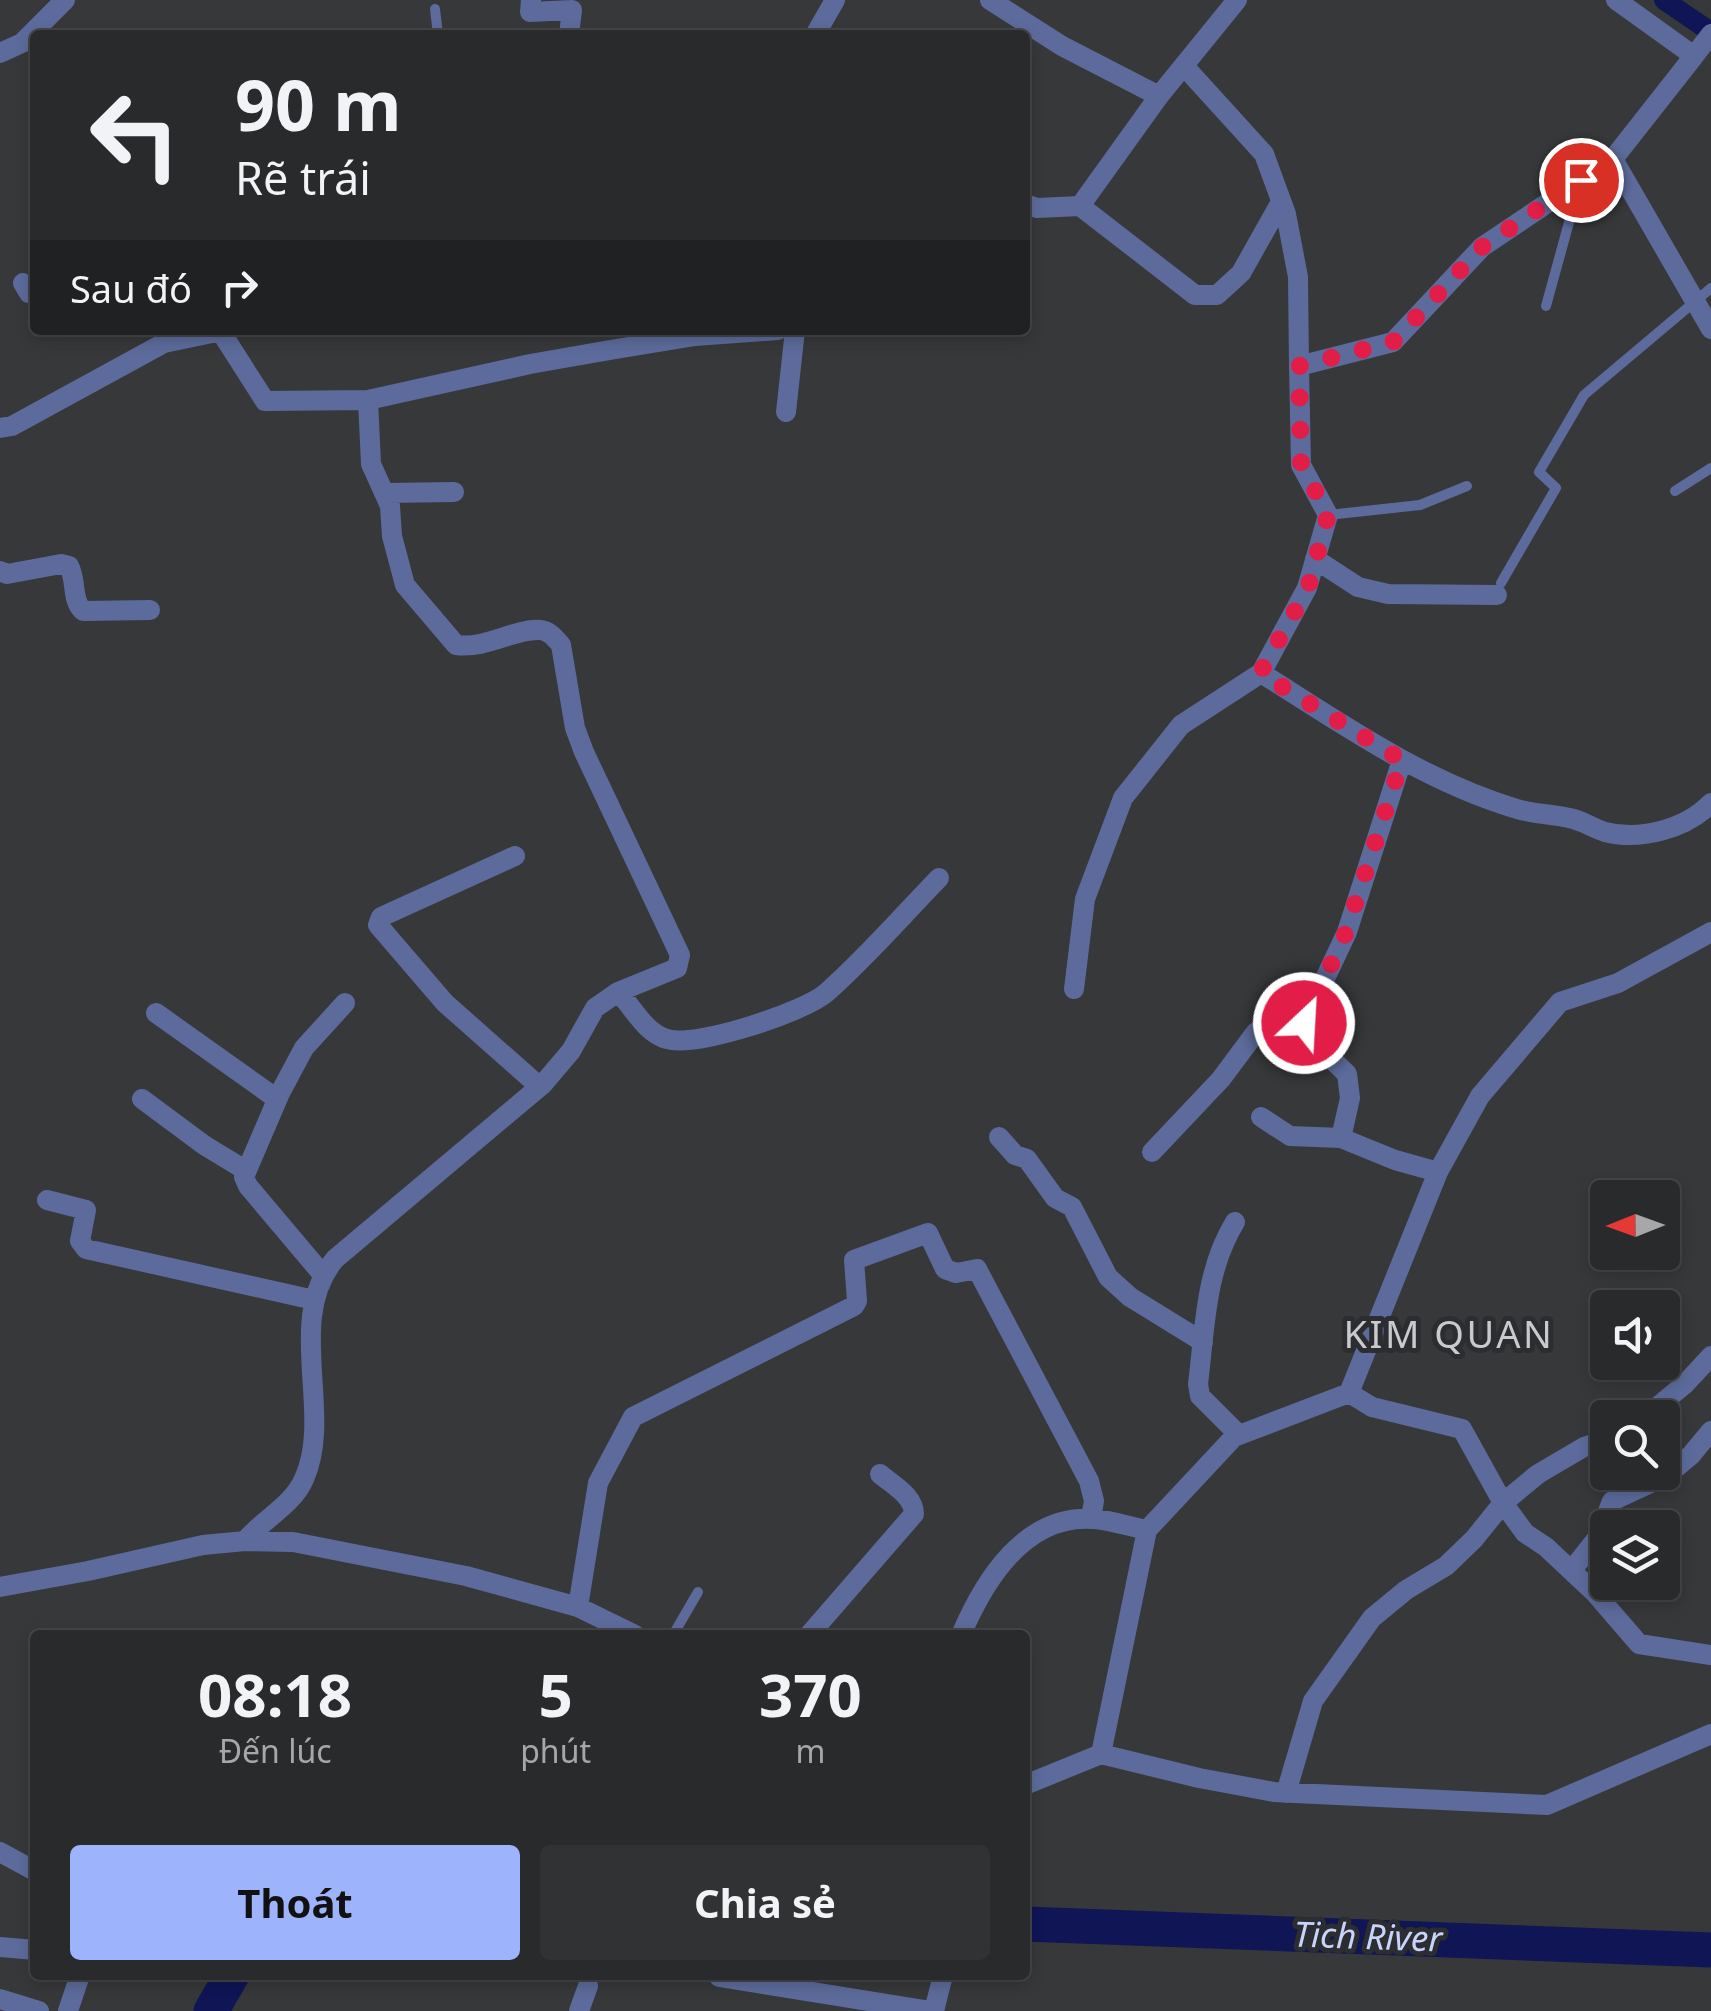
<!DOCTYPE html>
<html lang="vi">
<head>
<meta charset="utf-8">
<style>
  :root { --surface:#292a2c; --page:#313234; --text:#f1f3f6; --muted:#a5a7a9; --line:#454648; --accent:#9db4fd }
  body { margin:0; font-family:"Noto Sans",sans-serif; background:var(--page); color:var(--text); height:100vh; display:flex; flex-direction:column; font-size:38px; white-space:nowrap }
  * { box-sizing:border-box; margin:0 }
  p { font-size:32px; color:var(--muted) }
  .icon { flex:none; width:55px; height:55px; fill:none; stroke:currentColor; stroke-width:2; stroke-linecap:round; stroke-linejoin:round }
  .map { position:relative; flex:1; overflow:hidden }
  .panel { position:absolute; left:30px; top:1630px; width:1000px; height:350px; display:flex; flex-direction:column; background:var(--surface); border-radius:10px; box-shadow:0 5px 15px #0003,0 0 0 2px var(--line) }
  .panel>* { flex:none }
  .hud { position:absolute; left:30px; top:30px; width:1000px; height:305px; border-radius:10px; box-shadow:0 5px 15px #0003,0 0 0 2px var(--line); background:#292a2c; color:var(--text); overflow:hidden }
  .needle { width:65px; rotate:269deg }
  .controls { position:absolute; left:1590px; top:1180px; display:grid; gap:20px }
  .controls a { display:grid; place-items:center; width:90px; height:90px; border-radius:10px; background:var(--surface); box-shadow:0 5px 15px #0003,0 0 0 2px var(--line); font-size:50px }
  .pin { position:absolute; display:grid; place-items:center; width:85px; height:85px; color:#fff; margin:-42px; border:5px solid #fff; border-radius:50%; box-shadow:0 2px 10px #0007 }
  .me { position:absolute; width:110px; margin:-55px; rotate:25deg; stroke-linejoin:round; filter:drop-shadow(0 0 8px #0008) }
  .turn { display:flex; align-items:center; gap:35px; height:210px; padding:0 40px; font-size:45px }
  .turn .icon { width:130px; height:130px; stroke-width:2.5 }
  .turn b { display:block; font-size:70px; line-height:85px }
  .then { display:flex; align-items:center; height:95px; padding:0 40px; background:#0003; gap:20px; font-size:38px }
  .eta { display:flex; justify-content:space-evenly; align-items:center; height:170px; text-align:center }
  .eta b { font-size:60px; font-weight:700; line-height:70px }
  .primary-button { display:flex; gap:20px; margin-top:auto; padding:20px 40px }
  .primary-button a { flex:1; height:115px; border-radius:10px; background:var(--accent); color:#111; font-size:40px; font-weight:700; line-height:115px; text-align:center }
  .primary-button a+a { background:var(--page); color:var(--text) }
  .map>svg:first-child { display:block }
</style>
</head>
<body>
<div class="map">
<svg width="1711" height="2011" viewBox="0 0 1711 2011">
  <rect width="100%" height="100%" fill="#37383a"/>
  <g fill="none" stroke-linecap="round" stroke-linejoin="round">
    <!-- canal -->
    <path stroke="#0f1555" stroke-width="20" d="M1664 0 1711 32"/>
    <!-- river -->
    <path stroke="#0f1555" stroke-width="35" d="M1025 1924 1711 1950
      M211 2011 232 1975"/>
    <!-- lane -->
    <path stroke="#5c6b9b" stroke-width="10" d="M435 9 438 35
      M375 35H400
      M1546 306 1579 186
      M1675 491 1711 468
      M1328 515 1420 505 1467 486
      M1501 583 1556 488 1539 472 1584 395 1711 288
      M673 1635 698 1592"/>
    <!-- street -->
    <path stroke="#5c6b9b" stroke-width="20" d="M531 0 530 12 572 10 569 35
      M990 0 1062 46 1159 96
      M815 35 835 0
      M0 53 22 43 65 0
      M1694 56 1711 34
      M1184 66 1264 154 1286 214 1298 277 1299 366
      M1613 159 1711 329
      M1025 204 1037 208 1080 206
      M1080 206 1195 295H1217L1241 273 1281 202
      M1080 206 1159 96 1237 0
      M23 283 29 293 35 294
      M221 332 265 401 368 400 530 364 610 350 695 336 778 330
      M368 400 371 464 390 506 392 536 405 585 456 645C488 649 515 628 540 630 550 631 555 638 561 645L575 728 584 752 680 955 677 968 618 992
      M786 412 795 330
      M0 428 12 426 164 343 226 330
      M385 493 454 492
      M1315 559 1358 587 1388 594 1497 595
      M0 571 7 574 61 564 69 566C77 581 71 599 83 611L150 610
      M1261 673C1342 724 1423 781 1517 809 1534 814 1552 814 1569 818 1582 820 1592 828 1605 832 1640 841 1686 829 1711 803
      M1402 760 1347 932 1304 1023 1315 1043 1347 1074 1350 1098 1341 1138 1395 1160 1438 1172
      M515 856 381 917 378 925 445 1003 540 1087
      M1074 989 1085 899 1123 798 1181 725 1261 673 1307 588 1328 515 1301 465 1299 366 1393 342 1482 247 1613 159 1694 56 1616 0
      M156 1013 277 1099
      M142 1099 204 1145 245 1170
      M1261 1117 1290 1136 1341 1138
      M999 1137 1015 1155 1027 1159 1055 1198 1072 1207 1108 1277 1130 1297 1203 1342
      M1152 1152 1221 1079 1256 1032 1272 1023H1304
      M47 1200 86 1210 80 1241 86 1249 314 1300
      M1235 1222C1205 1271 1205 1328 1198 1384L1200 1396 1239 1435
      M323 1275 248 1186 244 1177 280 1093 304 1048 345 1003
      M1349 1393 1372 1407 1462 1429 1503 1503 1525 1533 1546 1547 1595 1593 1639 1644 1711 1655
      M1644 1418 1685 1384 1711 1356
      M245 1541C263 1519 293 1505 304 1479 334 1413 284 1320 335 1259L543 1084 571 1051 595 1008 618 992C633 1007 645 1033 667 1039 696 1048 804 1012 826 993 866 958 902 916 939 878
      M1572 1570 1598 1537 1612 1501 1666 1476 1691 1455 1711 1431
      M0 1587 88 1571 203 1545 245 1541 293 1542 466 1576 578 1607 635 1635
      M578 1607 598 1483 633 1417 854 1306 857 1301 854 1260 928 1233 945 1269 956 1273 977 1269 1089 1481 1094 1501 1091 1518
      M809 1635 914 1514C914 1496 893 1485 880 1474
      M961 1635C984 1581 1025 1514 1093 1519 1111 1520 1130 1527 1147 1530
      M1101 1754 1147 1530 1234 1437 1349 1393 1438 1172 1480 1096 1560 1002 1618 983 1711 932
      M1025 1785 1101 1754 1199 1778 1274 1792 1547 1805 1711 1734
      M1286 1793 1313 1701 1372 1618 1406 1590 1446 1566 1474 1539 1503 1503 1538 1474 1584 1447 1608 1439
      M0 1852 35 1871
      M0 1947 35 1950
      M719 1977 931 2011
      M0 1999 39 2011
      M68 2011 80 1975
      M579 2011 588 1986
      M934 2011 943 1975"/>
  </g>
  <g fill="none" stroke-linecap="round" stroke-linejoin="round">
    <!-- route -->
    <path stroke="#e11d48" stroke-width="18" stroke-dasharray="0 32.4" d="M1304 1023 1346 932 1402 760 1260 673 1308 588 1328 515 1301 464 1299 366 1393 342 1482 247 1581 180"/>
  </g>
  <g text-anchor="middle" stroke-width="10" stroke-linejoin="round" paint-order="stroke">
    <!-- water labels -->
    <g font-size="35" font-style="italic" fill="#c7d5fd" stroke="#2c2d30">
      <text transform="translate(1368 1937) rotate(2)" y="12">Tich River</text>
    </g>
    <!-- quarter labels -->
    <g font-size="38" letter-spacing="2.5" fill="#c9cace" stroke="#2c2d30">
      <text x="1449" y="1348">KIM QUAN</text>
    </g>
  </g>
</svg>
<div class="controls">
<a><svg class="needle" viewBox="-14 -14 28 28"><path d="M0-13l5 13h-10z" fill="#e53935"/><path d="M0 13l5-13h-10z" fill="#a5a7a9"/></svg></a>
<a><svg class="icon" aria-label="sound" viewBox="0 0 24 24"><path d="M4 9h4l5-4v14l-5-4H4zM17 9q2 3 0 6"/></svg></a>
<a><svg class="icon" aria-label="search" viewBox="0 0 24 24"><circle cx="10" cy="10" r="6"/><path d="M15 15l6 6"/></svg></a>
<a><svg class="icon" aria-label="layers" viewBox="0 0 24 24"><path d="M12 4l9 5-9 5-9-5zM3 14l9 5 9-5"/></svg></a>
</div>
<div class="pin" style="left:1581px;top:180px;background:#d93025"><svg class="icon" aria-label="arrive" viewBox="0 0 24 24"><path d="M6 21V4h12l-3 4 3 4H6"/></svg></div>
<svg class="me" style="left:1304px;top:1023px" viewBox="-20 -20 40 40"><circle r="17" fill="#e11d48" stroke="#fff" stroke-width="3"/><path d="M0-11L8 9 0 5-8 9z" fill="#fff"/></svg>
<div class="hud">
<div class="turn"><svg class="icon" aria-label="left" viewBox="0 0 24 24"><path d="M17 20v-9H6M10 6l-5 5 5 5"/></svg><div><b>90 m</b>Rẽ trái</div></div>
<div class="then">Sau đó<svg class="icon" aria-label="right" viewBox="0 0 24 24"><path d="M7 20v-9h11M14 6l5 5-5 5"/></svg></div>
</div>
<section class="panel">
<div class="eta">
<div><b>08:18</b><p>Đến lúc</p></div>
<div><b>5</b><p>phút</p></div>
<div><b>370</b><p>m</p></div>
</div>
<div class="primary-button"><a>Thoát</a><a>Chia sẻ</a></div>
</section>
</div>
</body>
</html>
